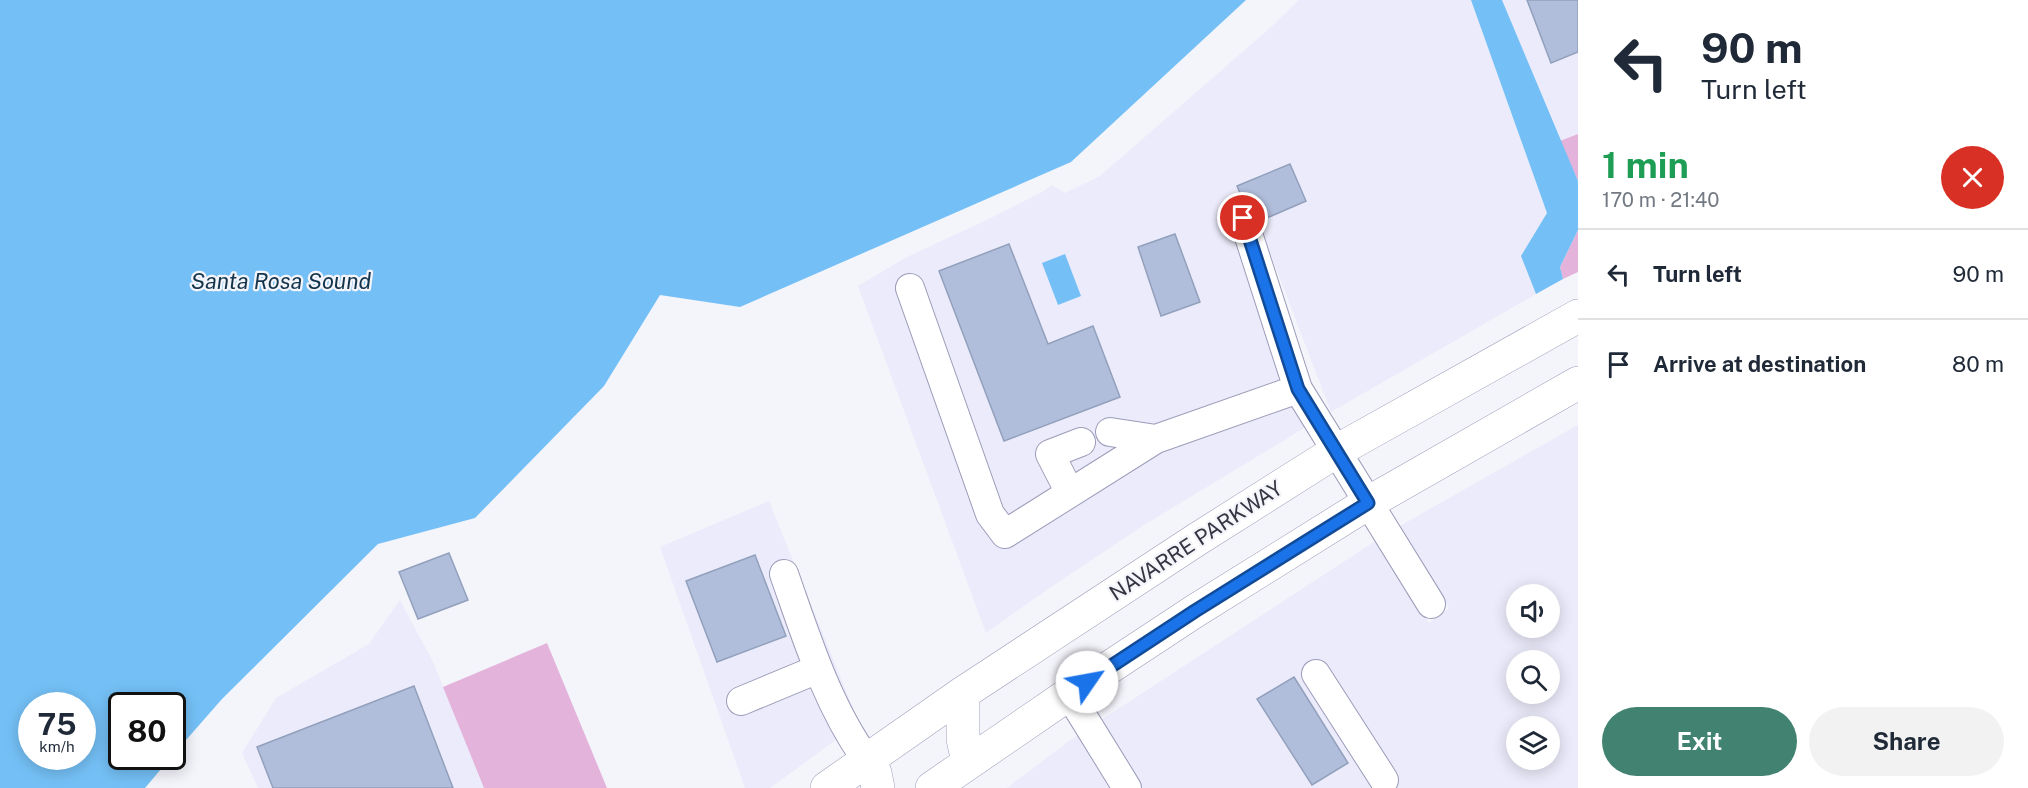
<!DOCTYPE html>
<html lang="en">
<head>
<meta charset="utf-8">
<style>
  :root { --surface:#fff; --page:#f2f2f3; --text:#1f2937; --muted:#747a83; --line:#e0e1e3; --accent:#428270 }
  body { margin:0; font-family:"Public Sans",sans-serif; background:var(--page); color:var(--text); height:100vh; display:flex; flex-direction:column; font-size:22px; white-space:nowrap }
  * { box-sizing:border-box; margin:0 }
  p { font-size:20px; color:var(--muted) }
  .icon { flex:none; width:33px; height:33px; fill:none; stroke:currentColor; stroke-width:2; stroke-linecap:round; stroke-linejoin:round }
  .map { position:relative; flex:1; overflow:hidden }
  .sheet { display:flex; flex-direction:column; background:var(--surface); width:450px }
  .sheet>* { flex:none }
  .banner { background:#fff; color:var(--text); overflow:hidden }
  .tools { position:absolute; left:1506px; top:584px; display:grid; gap:12px }
  .tools a { display:grid; place-items:center; width:54px; height:54px; border-radius:50%; background:var(--surface); box-shadow:0 3px 15px #0003; font-size:30px }
  .speed { position:absolute; left:18px; top:692px; display:flex; gap:12px; font-size:30px; font-weight:700; text-align:center }
  .speed>* { display:grid; place-content:center; width:78px; height:78px; border-radius:50%; background:var(--surface); box-shadow:0 3px 15px #0003; line-height:1 }
  .speed small { font-size:15px; font-weight:400 }
  .speed .limit { border:3px solid #111; border-radius:9px; background:#fff; color:#111 }
  .pin { position:absolute; display:grid; place-items:center; width:51px; height:51px; color:#fff; margin:-26px; border:3px solid #fff; border-radius:50%; box-shadow:0 2px 6px #0007 }
  .me { position:absolute; width:66px; margin:-33px; rotate:57deg; stroke-linejoin:round; filter:drop-shadow(0 0 4px #0008) }
  .turn { display:flex; align-items:center; gap:21px; height:126px; padding:0 24px; font-size:27px }
  .turn .icon { width:78px; height:78px; stroke-width:2.5 }
  .turn b { display:block; font-size:42px; line-height:51px }
  .round { display:grid; place-items:center; flex:none; width:63px; height:63px; border-radius:32px; background:var(--page) }
  .overview { display:flex; align-items:center; justify-content:space-between; height:102px; padding:0 24px }
  h1 { font-size:36px; font-weight:700; line-height:45px; color:#1e9e55 }
  .cta { display:flex; gap:12px; margin-top:auto; padding:12px 24px }
  .cta a { flex:1; height:69px; border-radius:36px; background:var(--accent); color:#fff; font-size:24px; font-weight:700; line-height:69px; text-align:center }
  .cta a+a { background:var(--page); color:var(--text) }
  ul { padding:0; list-style:none }
  li { display:flex; align-items:center; gap:18px; height:90px; padding:0 24px; border-top:2px solid var(--line) }
  li div { flex:1 }
  li b { display:block; font-size:22px }
  li em { font-style:normal }
  main { display:flex; flex:1; min-height:0 }
  .map>svg:first-child { display:block }
</style>
</head>
<body>
<main>
<div class="map">
<svg width="1578" height="788" viewBox="0 0 1578 788">
  <rect width="100%" height="100%" fill="#f4f4fb"/>
  <!-- built -->
  <path fill="#ebebfb" fill-rule="evenodd" d="M1299 0H1471L1547 213 1521 256 1536 294 1331 412 1250 200 1227 209 1309 425 1144 525 1051 587 986 633 858 286 905 258 995 216 1044 191 1052 185 1065 193 1100 176 1270 28Z
    M1502 0H1578V134L1560 141Z
    M1578 425V788H1007L1069 741 1377 540 1429 623 1449 608 1398 527ZM1516 594H1550V627H1516ZM1516 660H1550V693H1516ZM1516 726H1550V759H1516Z
    M769 501 859 723 770 788H745L660 547Z
    M400 600 433 662 484 788H258L242 753 276 698 369 644Z"/>
  <!-- green -->
  <path fill="#e3b3db" d="M1578 134V181L1560 141Z
    M1578 230V272L1563 279 1560 267Z
    M547 643 607 788H484L443 687Z"/>
  <!-- water -->
  <path fill="#74c0f6" fill-rule="evenodd" d="M0 0H1246L1071 162 740 307 660 295 604 386 475 518 378 544 222 699 172 756V705H122V756H172L145 788H0ZM32 705H82V756H32Z
    M1471 0H1502L1578 181V230L1560 267 1563 279 1536 294 1521 256 1547 213Z
    M1065 254 1081 296 1058 305 1042 263Z"/>
  <!-- building -->
  <path fill="#b0bedb" stroke="#92a0bc" stroke-width="1.5" d="M1527 0H1578V52L1551 63Z
    M1290 164 1306 201 1253 224 1237 186Z
    M1175 234 1200 302 1161 316 1138 247Z
    M1009 244 1048 344 1093 326 1120 397 1004 441 939 271Z
    M449 553 468 600 418 619 399 572Z
    M755 555 786 636 717 662 686 581Z
    M1294 677 1348 763 1312 785 1257 699Z
    M414 686 453 788H273L257 747Z"/>
  <g fill="none" stroke-linecap="round" stroke-linejoin="round">
    <defs>
      <path id="minor" d="M1243 218 1298 389 1431 604
        M910 288 990 514 1005 534 1156 439
        M1110 432 1156 439 1298 389
        M1070 493 1050 454 1081 442
        M784 574C806 636 827 705 866 759
        M1316 674 1384 780
        M1069 694 1127 788
        M741 701 818 669"/>
      <path id="highway" d="M963 693V739L968 762
        M866 759 875 773 878 788
        M827 788 963 693 1196 540 1335 452 1578 316
        M932 788 1069 694 1195 611 1368 503 1578 383"/>
    </defs>
    <!-- minor casing -->
    <use href="#minor" stroke="#9c9bb9" stroke-width="30"/>
    <!-- highway casing -->
    <use href="#highway" stroke="#9c9bb9" stroke-width="34"/>
    <!-- minor -->
    <use href="#minor" stroke="#fff" stroke-width="28"/>
    <!-- highway -->
    <use href="#highway" stroke="#fff" stroke-width="33"/>
  </g>
  <g fill="none" stroke-linecap="round" stroke-linejoin="round">
    <defs>
      <path id="route" d="M1087 682 1195 611 1368 503 1298 389 1243 218"/>
    </defs>
    <!-- route casing -->
    <use href="#route" stroke="#114b97" stroke-width="15"/>
    <!-- route -->
    <use href="#route" stroke="#1a73e8" stroke-width="10"/>
  </g>
  <g text-anchor="middle" stroke-width="4.5" stroke-linejoin="round" paint-order="stroke">
    <!-- street labels -->
    <g font-size="21" fill="#363642" stroke="#f4f4fb">
      <text transform="translate(1196 541) rotate(-33)" y="7">NAVARRE PARKWAY</text>
    </g>
    <!-- water labels -->
    <g font-size="22" font-style="italic" fill="#13344a" stroke="#f4f4fb">
      <text x="281" y="289">Santa Rosa Sound</text>
    </g>
  </g>
</svg>
<div class="tools">
<a><svg class="icon" aria-label="sound" viewBox="0 0 24 24"><path d="M4 9h4l5-4v14l-5-4H4zM17 9q2 3 0 6"/></svg></a>
<a><svg class="icon" aria-label="search" viewBox="0 0 24 24"><circle cx="10" cy="10" r="6"/><path d="M15 15l6 6"/></svg></a>
<a><svg class="icon" aria-label="layers" viewBox="0 0 24 24"><path d="M12 4l9 5-9 5-9-5zM3 14l9 5 9-5"/></svg></a>
</div>
<div class="speed"><div>75<small>km/h</small></div><div class="limit">80</div></div>
<div class="pin" style="left:1243px;top:218px;background:#d93025"><svg class="icon" aria-label="arrive" viewBox="0 0 24 24"><path d="M6 21V4h12l-3 4 3 4H6"/></svg></div>
<svg class="me" style="left:1087px;top:682px" viewBox="-20 -20 40 40"><circle r="19" fill="#fff"/><path d="M0-13L10 11 0 6-10 11z" fill="#1a73e8"/></svg>
</div>
<section class="sheet">
<div class="banner">
<div class="turn"><svg class="icon" aria-label="left" viewBox="0 0 24 24"><path d="M17 20v-9H6M10 6l-5 5 5 5"/></svg><div><b>90 m</b>Turn left</div></div>
</div>
<div class="overview"><div><h1>1 min</h1><p>170 m · 21:40</p></div><a class="round" style="background:#d93025;color:#fff"><svg class="icon" aria-label="close" viewBox="0 0 24 24"><path d="M6 6l12 12M18 6L6 18"/></svg></a></div>
<ul>
<li><svg class="icon" aria-label="left" viewBox="0 0 24 24"><path d="M17 20v-9H6M10 6l-5 5 5 5"/></svg><div><b>Turn left</b></div><em>90 m</em></li>
<li><svg class="icon" aria-label="arrive" viewBox="0 0 24 24"><path d="M6 21V4h12l-3 4 3 4H6"/></svg><div><b>Arrive at destination</b></div><em>80 m</em></li>
</ul>
<div class="cta"><a>Exit</a><a>Share</a></div>
</section>
</main>
</body>
</html>
